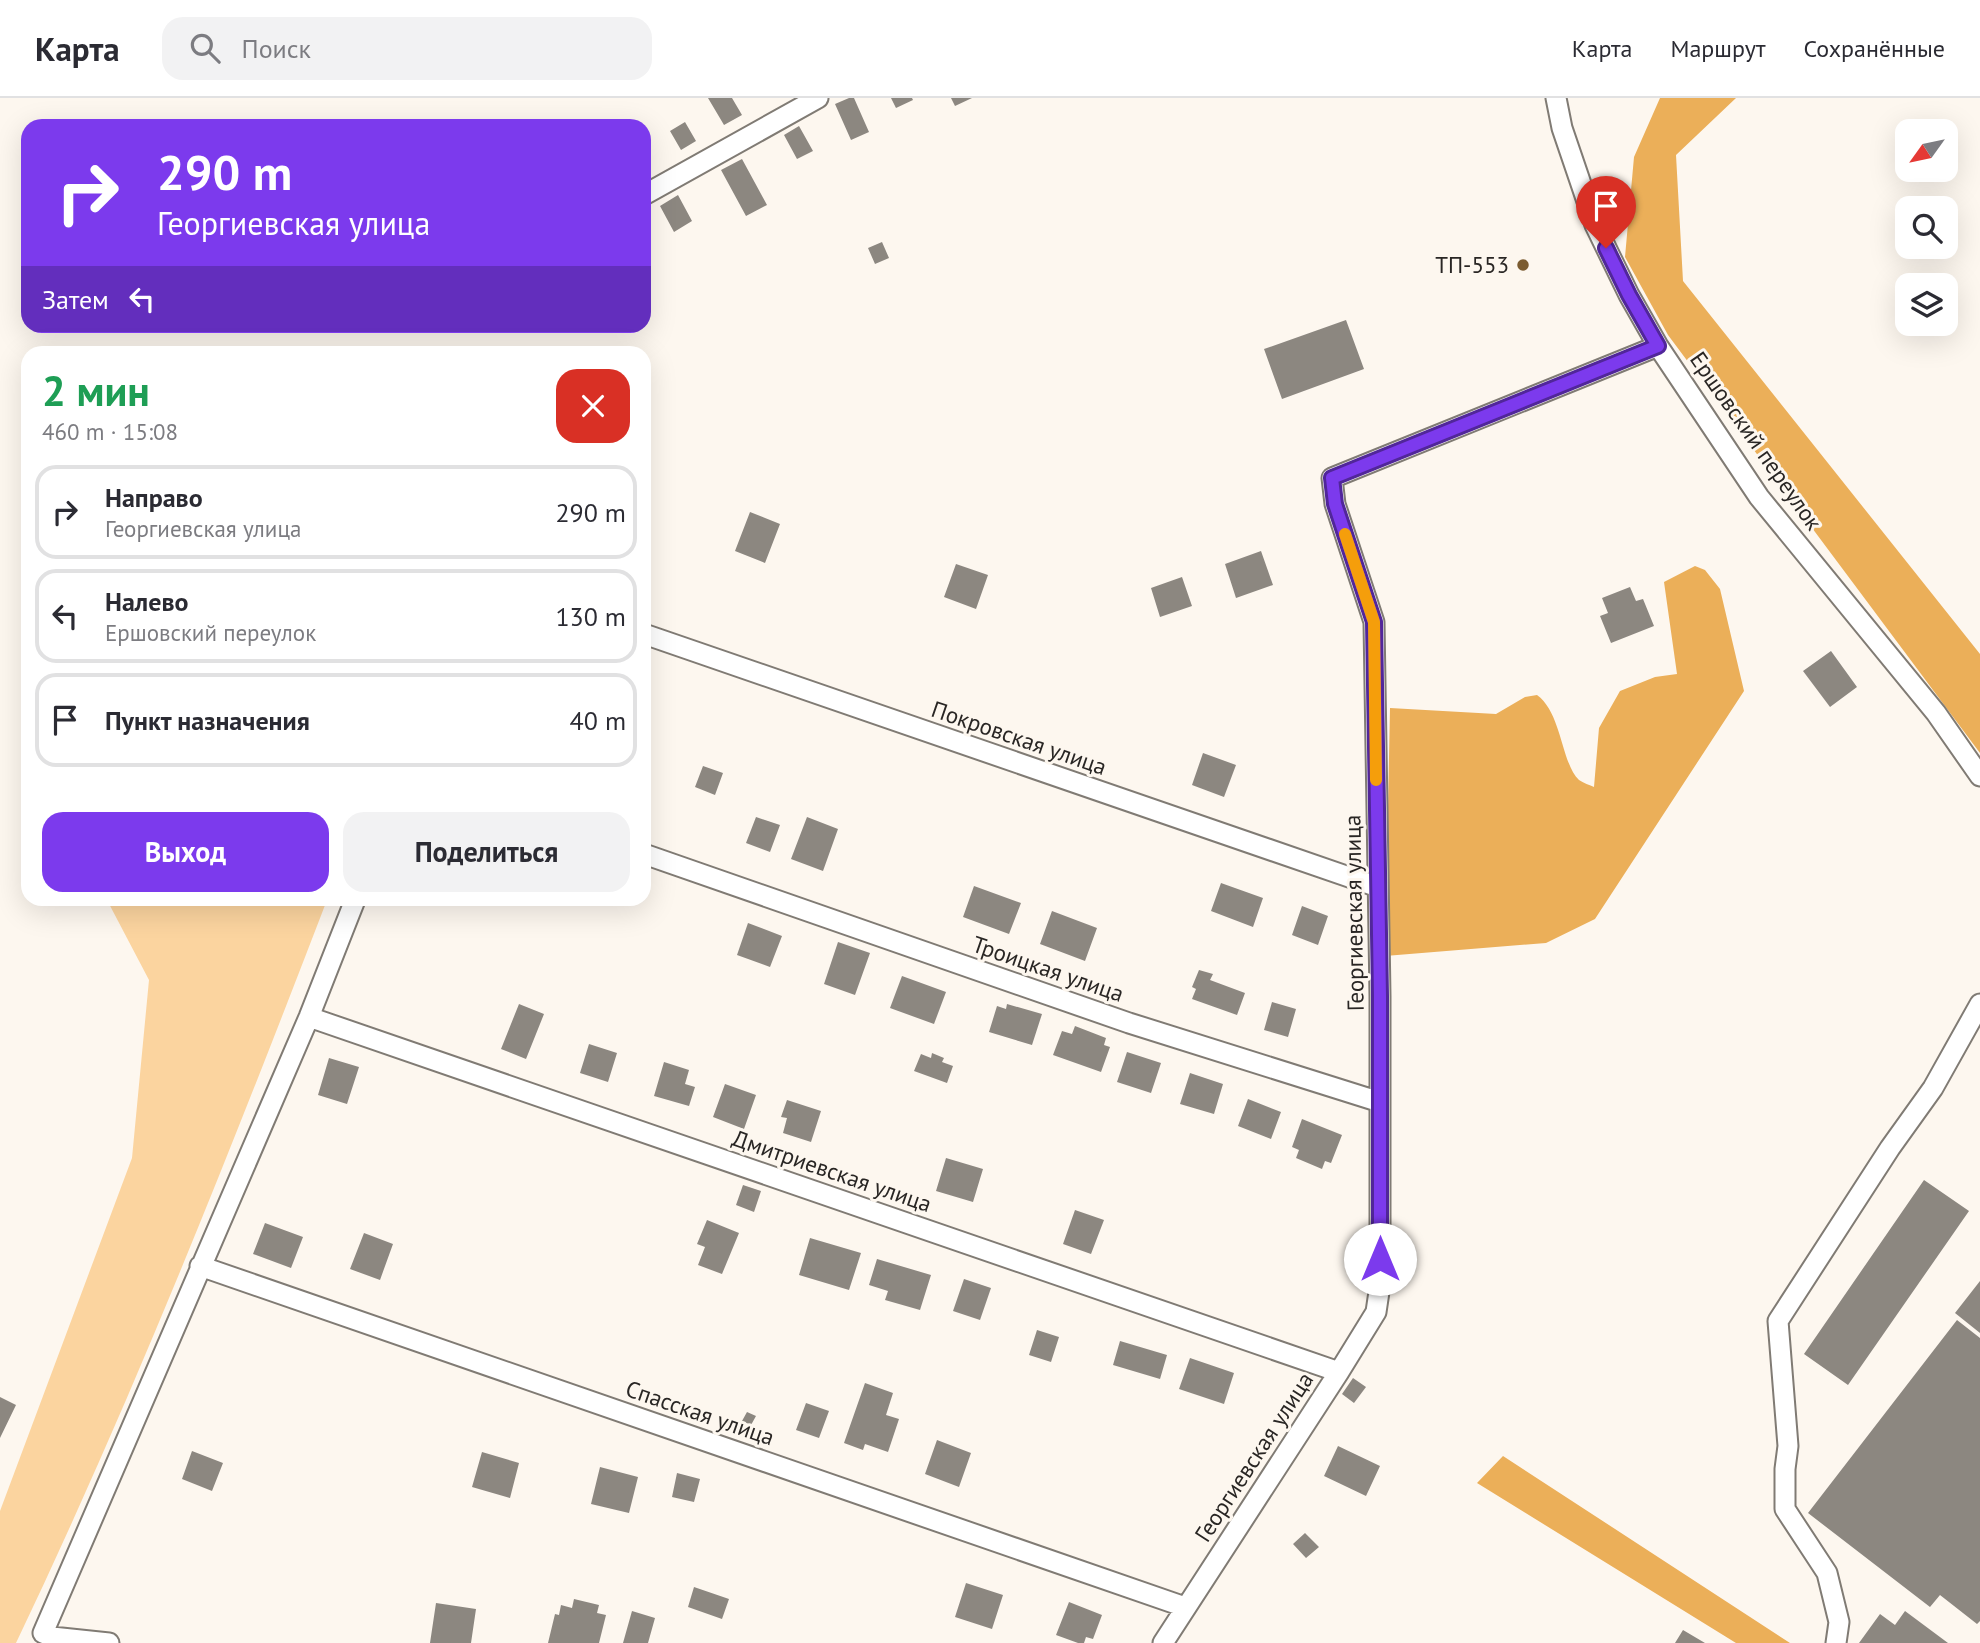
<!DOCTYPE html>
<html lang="ru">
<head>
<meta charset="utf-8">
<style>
  :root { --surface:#fff; --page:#f2f2f3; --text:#2b2b33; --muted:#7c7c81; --line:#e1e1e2; --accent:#7c3aed }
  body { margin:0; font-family:"PT Sans",sans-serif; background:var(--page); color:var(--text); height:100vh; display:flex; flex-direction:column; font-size:26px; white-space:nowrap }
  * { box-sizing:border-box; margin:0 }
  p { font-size:23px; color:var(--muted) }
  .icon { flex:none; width:38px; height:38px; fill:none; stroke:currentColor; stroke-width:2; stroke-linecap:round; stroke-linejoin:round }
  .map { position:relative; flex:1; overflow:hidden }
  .panel { position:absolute; left:21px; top:248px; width:630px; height:560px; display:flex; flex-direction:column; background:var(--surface); border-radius:21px; box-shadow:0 7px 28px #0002 }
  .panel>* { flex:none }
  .top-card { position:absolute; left:21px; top:21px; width:630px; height:214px; border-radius:21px; box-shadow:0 7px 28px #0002; background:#7c3aed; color:#fff; overflow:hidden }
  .needle { width:46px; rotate:237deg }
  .fabs { position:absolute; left:1895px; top:21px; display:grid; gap:14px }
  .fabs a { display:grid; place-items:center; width:63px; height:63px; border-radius:14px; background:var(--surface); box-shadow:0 7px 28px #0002; font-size:35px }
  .pin { position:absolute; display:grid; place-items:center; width:60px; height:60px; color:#fff; margin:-72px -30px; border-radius:50% 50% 50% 0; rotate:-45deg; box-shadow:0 0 7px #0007 }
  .pin .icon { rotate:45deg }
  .me { position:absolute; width:77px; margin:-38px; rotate:0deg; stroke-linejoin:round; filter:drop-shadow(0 0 5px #0008) }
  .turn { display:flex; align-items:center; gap:24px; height:147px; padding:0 21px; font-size:32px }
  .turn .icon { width:91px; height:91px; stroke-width:2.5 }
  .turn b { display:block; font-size:49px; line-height:60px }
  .then { display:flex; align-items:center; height:66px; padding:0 21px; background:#0003; gap:14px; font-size:26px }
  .round { display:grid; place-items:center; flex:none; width:74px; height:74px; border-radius:21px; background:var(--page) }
  .headline { display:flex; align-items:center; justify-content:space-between; height:119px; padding:0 21px }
  h1 { font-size:42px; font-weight:700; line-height:52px; color:#1e9e55 }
  .cta { display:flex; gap:14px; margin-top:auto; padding:14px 21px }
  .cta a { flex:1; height:80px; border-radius:21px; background:var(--accent); color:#fff; font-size:28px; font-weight:700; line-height:80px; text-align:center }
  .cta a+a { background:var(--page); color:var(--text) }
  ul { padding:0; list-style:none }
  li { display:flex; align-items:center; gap:21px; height:94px; margin:0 14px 10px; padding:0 7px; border:4px solid var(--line); border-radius:21px }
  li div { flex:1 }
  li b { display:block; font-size:26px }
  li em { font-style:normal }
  header { display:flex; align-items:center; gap:42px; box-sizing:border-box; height:98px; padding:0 35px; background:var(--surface); border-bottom:2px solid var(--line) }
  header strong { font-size:33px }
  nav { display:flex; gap:38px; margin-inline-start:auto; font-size:24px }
  .search { width:490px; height:63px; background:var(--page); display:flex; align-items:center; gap:18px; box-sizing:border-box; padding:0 24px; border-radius:21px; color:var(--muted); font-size:26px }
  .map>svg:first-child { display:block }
</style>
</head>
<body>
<header>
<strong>Карта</strong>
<div class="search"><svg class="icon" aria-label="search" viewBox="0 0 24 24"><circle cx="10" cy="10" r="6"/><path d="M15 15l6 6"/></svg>Поиск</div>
<nav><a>Карта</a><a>Маршрут</a><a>Сохранённые</a></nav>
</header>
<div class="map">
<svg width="1980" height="1545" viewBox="0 0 1980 1545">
  <rect width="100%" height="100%" fill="#fdf7ef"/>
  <!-- green -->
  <path fill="#fbd49f" d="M107 802H327C231 1052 132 1302 16 1545H0V1413L132 1060 149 882Z"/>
  <!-- forest -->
  <path fill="#ebaf59" d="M1660 0H1736L1676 57 1683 183 1980 556V655L1668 237 1625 159 1634 59Z
    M1695 468 1705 472 1720 491 1744 593 1595 821 1546 845 1385 858 1390 610 1496 616 1525 599 1537 597C1562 615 1561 665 1579 682 1583 685 1590 687 1594 689L1599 630 1620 593 1655 579 1677 576 1664 484Z
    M1503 1358 1790 1545H1736L1477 1385Z"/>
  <!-- building -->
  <path fill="#8c8780" d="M708 0H732L742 17 724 27Z
    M849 0H854L869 34 851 42 835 6Z
    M891 0H912L913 2 896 10Z
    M951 0H972L955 8Z
    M685 24 696 43 681 52 670 33Z
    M799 28 813 53 797 61 784 37Z
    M742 61 767 107 746 118 721 72Z
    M678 97 692 123 674 134 660 108Z
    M882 144 889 160 875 166 868 150Z
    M1525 161 1529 169 1521 174 1517 165Z
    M1346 222 1364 271 1282 301 1264 251Z
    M750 414 780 426 765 465 735 453Z
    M1261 453 1273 487 1236 500 1225 466Z
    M956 466 988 477 976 511 944 499Z
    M1182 479 1192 508 1160 519 1151 490Z
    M1630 489 1636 503 1643 501 1654 528 1611 545 1600 518 1608 515 1602 500Z
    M1831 553 1857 589 1830 609 1803 573Z
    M1203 655 1236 667 1224 699 1192 687Z
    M703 668 723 675 715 697 695 689Z
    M756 719 780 727 770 754 746 745Z
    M807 719 838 731 823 773 791 761Z
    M1221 785 1263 800 1253 829 1211 813Z
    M974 788 1021 805 1009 836 963 819Z
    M1302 808 1328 818 1318 847 1292 837Z
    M1052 813 1097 830 1085 863 1040 846Z
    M748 825 782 838 770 869 737 857Z
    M838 844 870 855 855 897 824 886Z
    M1199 872 1213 876 1210 882 1245 895 1237 917 1192 901 1196 891 1192 889Z
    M902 878 946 894 934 926 890 910Z
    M1272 904 1296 911 1288 939 1264 932Z
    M519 906 544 916 526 961 501 951Z
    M1007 906 1042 916 1032 947 989 934 997 908 1006 911Z
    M1075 928 1106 940 1104 947 1110 949 1101 974 1053 957 1062 933 1072 936Z
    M589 946 617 955 608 984 580 975Z
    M1127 954 1161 965 1151 995 1117 984Z
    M932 955 944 960 942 964 953 968 947 985 914 973 921 956 931 960Z
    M329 960 359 969 347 1006 318 997Z
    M664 964 689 972 685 986 695 989 689 1008 654 998Z
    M1190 975 1223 986 1214 1016 1180 1006Z
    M725 986 756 997 744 1031 713 1019Z
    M1248 1001 1281 1014 1271 1041 1238 1028Z
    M787 1002 821 1013 811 1044 783 1035 787 1020 781 1019Z
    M1302 1021 1342 1037 1331 1065 1325 1063 1322 1071 1296 1060 1299 1052 1292 1049Z
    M946 1060 983 1071 973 1104 936 1093Z
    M1924 1082 1969 1113 1848 1287 1804 1256Z
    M743 1087 761 1093 754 1114 736 1107Z
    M1075 1112 1104 1122 1091 1156 1063 1146Z
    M707 1122 739 1135 722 1176 698 1167 705 1149 697 1146Z
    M265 1125 303 1139 291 1170 253 1156Z
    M364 1135 393 1146 380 1182 350 1171Z
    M810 1140 861 1155 849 1192 799 1177Z
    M877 1161 931 1177 920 1212 885 1202 888 1193 869 1187Z
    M964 1181 991 1190 980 1222 953 1213Z
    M1980 1183V1235L1955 1215Z
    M1957 1222 1980 1240V1523L1977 1526 1940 1497 1930 1509 1808 1415Z
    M1037 1232 1059 1239 1051 1264 1029 1257Z
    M1120 1243 1167 1257 1160 1281 1113 1267Z
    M1190 1260 1234 1275 1224 1306 1179 1291Z
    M1353 1280 1366 1289 1354 1305 1342 1296Z
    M865 1285 893 1295 886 1317 899 1321 888 1354 865 1346 863 1352 844 1345Z
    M0 1299 16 1307 0 1340Z
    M806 1305 829 1313 819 1340 796 1332Z
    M747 1314 756 1318 751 1327 742 1323Z
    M937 1342 971 1355 959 1389 925 1376Z
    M1338 1348 1380 1368 1366 1398 1324 1378Z
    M192 1353 223 1365 212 1393 182 1381Z
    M482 1354 519 1365 510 1400 472 1389Z
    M600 1369 638 1379 629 1415 591 1406Z
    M677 1375 700 1381 694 1404 672 1399Z
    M1305 1435 1319 1449 1306 1460 1293 1446Z
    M966 1485 1003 1497 992 1531 955 1519Z
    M694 1489 729 1501 722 1521 688 1509Z
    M574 1501 599 1507 597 1515 606 1517 599 1545H548L555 1516 559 1517 561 1507 572 1510Z
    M1069 1504 1102 1517 1093 1541 1086 1539 1084 1545H1078L1056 1537Z
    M436 1505 476 1511 471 1545H430Z
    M632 1513 655 1520 648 1545H623Z
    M1905 1513 1948 1545H1859L1880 1516 1895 1527Z
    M1683 1532 1705 1545H1675Z"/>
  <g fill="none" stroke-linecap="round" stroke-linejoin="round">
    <defs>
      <path id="street" d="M1556 0 1562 30 1595 127 1629 197 1658 248 1759 399 1936 615 1980 678
        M644 97 818 0
        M644 536 1378 789
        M644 756 1129 925 1380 1004
        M309 919 1339 1274
        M200 1168 1185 1509
        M109 1545 52 1539 43 1535 309 919 355 802
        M1163 1545 1339 1274 1376 1214 1380 1187V898L1374 524 1335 406 1332 380 1658 248
        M1836 1545 1839 1524 1827 1475 1785 1411V1371L1788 1348 1778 1223 1890 1050 1933 990 1980 906"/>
    </defs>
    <!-- street casing -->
    <use href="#street" stroke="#807b74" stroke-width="23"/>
    <!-- street -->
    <use href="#street" stroke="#fff" stroke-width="19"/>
  </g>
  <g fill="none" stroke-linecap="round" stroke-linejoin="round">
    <defs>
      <path id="route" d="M1380 1161V898L1374 524 1335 406 1332 380 1658 248 1629 197 1606 150"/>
    </defs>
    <!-- route casing -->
    <use href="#route" stroke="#51269a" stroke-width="18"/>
    <!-- route -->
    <use href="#route" stroke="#7c3aed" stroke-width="12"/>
    <!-- slow -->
    <path stroke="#f59e0b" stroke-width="12" d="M1345 436 1374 524 1376 682"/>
  </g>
  <!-- markers -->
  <circle fill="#7b5c31" stroke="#fdf7ef" stroke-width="2.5" cx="1523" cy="167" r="7"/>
  <g text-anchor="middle" stroke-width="6" stroke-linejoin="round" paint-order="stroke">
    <!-- poi labels -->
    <g font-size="23" fill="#292624" stroke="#fdf7ef" text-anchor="end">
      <text x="1509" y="175">ТП-553</text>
    </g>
    <!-- street labels -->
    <g font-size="23" fill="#292624" stroke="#fdf7ef">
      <text transform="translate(1756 343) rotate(55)" y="8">Ершовский переулок</text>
      <text transform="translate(1019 640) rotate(19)" y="8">Покровская улица</text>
      <text transform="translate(1354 815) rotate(-91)" y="8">Георгиевская улица</text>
      <text transform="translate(1048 871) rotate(19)" y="8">Троицкая улица</text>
      <text transform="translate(832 1073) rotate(19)" y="8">Дмитриевская улица</text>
      <text transform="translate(700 1315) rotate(19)" y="8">Спасская улица</text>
      <text transform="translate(1254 1359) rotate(-57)" y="8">Георгиевская улица</text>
    </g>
  </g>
</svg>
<div class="fabs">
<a><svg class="needle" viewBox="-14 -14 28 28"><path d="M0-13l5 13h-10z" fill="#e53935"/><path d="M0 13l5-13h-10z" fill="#7c7c81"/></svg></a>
<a><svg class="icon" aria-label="search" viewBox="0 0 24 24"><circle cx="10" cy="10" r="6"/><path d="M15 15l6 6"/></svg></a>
<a><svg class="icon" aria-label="layers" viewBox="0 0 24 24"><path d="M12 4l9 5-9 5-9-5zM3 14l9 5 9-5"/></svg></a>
</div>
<div class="pin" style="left:1606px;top:150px;background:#d93025"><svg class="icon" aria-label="arrive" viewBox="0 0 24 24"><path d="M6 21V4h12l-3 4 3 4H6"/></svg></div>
<svg class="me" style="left:1380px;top:1161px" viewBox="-20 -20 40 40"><circle r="19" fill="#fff"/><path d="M0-13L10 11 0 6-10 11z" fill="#7c3aed"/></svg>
<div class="top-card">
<div class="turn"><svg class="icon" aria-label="right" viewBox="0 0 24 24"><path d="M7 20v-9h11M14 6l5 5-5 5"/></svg><div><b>290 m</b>Георгиевская улица</div></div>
<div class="then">Затем<svg class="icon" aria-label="left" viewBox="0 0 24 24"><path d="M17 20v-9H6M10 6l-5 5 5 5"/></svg></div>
</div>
<section class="panel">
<div class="headline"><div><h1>2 мин</h1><p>460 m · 15:08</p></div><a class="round" style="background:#d93025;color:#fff"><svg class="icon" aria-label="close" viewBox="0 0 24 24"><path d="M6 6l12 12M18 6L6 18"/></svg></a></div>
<ul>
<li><svg class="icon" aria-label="right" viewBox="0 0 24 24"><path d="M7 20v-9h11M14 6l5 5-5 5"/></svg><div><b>Направо</b><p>Георгиевская улица</p></div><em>290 m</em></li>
<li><svg class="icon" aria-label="left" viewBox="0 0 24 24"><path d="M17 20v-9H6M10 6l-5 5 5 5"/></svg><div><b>Налево</b><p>Ершовский переулок</p></div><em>130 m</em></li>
<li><svg class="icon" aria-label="arrive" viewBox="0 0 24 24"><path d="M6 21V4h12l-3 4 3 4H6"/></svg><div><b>Пункт назначения</b></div><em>40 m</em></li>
</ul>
<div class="cta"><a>Выход</a><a>Поделиться</a></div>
</section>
</div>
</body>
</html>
